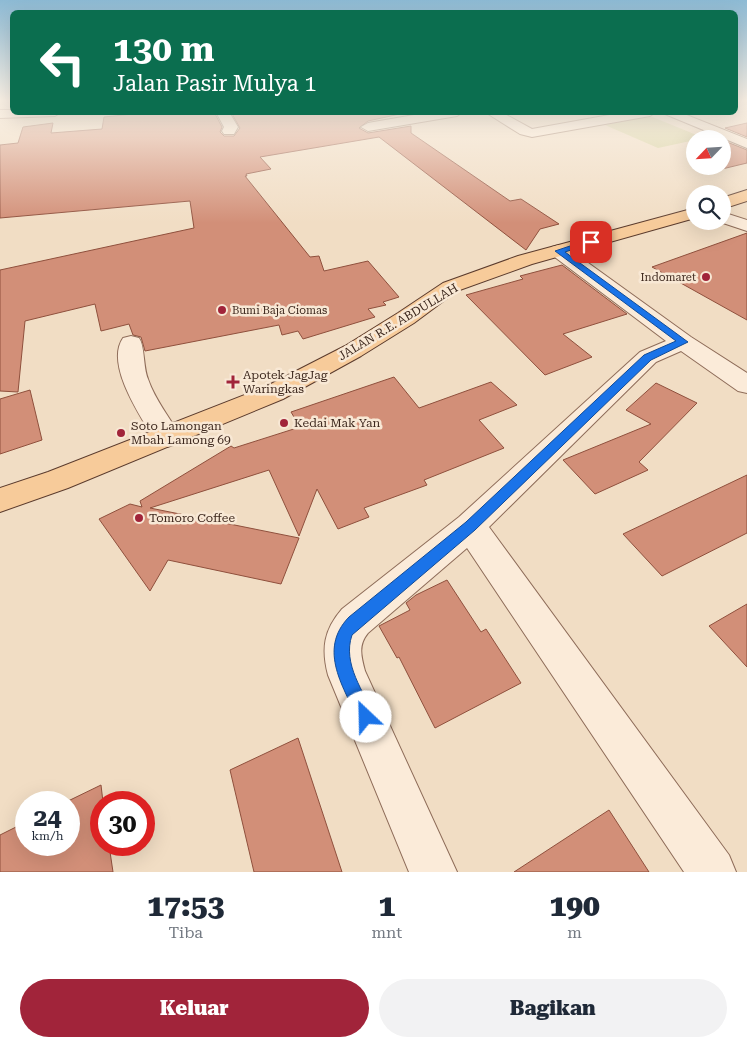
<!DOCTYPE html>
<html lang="id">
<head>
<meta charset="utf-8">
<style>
  :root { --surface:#fff; --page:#f2f2f3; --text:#1f2937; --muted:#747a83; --accent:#a1243a }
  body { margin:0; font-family:"Roboto Serif",serif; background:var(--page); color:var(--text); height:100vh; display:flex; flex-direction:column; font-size:19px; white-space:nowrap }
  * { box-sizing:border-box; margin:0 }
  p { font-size:16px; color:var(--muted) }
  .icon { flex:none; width:28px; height:28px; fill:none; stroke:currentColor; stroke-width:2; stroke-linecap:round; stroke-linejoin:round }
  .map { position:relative; height:872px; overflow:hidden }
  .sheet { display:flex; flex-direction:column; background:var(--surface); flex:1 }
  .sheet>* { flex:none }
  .top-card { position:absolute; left:10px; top:10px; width:728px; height:105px; border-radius:8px; box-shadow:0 5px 20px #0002; background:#0b6e4f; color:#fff; overflow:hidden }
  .needle { width:32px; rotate:245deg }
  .fabs { position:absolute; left:686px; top:130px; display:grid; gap:10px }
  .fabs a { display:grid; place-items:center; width:45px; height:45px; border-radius:50%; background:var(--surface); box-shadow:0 5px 20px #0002; font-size:25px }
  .speed { position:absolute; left:15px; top:791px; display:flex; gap:10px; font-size:25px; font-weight:700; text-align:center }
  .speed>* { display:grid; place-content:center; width:65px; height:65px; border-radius:50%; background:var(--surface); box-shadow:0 5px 20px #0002; line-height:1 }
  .speed small { font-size:12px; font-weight:400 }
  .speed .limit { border:8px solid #d22; background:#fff; color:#111 }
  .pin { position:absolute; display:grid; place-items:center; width:42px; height:42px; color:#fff; margin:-21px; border-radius:10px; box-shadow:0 2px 8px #0006 }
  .me { position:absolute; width:55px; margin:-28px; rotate:336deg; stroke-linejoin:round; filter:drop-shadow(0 0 4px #0008) }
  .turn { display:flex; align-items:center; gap:18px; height:105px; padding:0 20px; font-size:22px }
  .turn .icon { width:65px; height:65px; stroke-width:2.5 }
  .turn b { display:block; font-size:35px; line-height:42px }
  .eta { display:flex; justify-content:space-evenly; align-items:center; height:85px; text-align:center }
  .eta b { font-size:30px; font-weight:800; line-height:35px }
  .action { display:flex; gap:10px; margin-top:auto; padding:10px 20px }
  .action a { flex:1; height:58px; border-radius:30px; background:var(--accent); color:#fff; font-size:20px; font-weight:800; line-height:58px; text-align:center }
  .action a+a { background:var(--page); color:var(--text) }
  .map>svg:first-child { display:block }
</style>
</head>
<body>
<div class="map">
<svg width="747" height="872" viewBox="0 0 747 872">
  <rect width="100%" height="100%" fill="#f1ddc4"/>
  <!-- green -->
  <path fill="#d1ce97" d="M650 116 704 138 695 139V140L658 148 605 125Z"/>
  <!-- building -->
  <path fill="#d28f78" stroke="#8f503d" d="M153 112H214L222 127 220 132 224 136H234L240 128 231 112H409L368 121 359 128 368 133 411 126V133L510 201 521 199 559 224 540 229 526 250 379 137 260 157 271 169 246 174 247 176H245L310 257 319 256 324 271 368 261 399 297 383 302 386 305 368 309 375 317 303 339 298 331 282 335 279 325 145 351 141 337 133 335 129 324 101 331 95 304 25 321 18 392 0 391V270L194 228 190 201 0 218V145L18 143 23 127 53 123 51 133 102 129 104 117Z
    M747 123V137L725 128Z
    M722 140 747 150V163L722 169Z
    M747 233V320L652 267Z
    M562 265 627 314 563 334 592 357 545 375 466 295 523 279 520 276Z
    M394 377 419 408 491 382 517 405 479 420 504 448 424 480 427 485 364 508 369 517 338 529 317 489 299 536 269 470 150 508 299 538 281 584 168 560 150 591 99 519 130 504 142 507 140 501 231 446 234 448 300 427 291 412Z
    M656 383 697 403 639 462 648 470 595 494 563 460 651 424 626 410Z
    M30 390 42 440 0 454V399Z
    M747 475V533L662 576 623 534Z
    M447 580 481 632 486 629 521 683 435 728 399 657 397 658 379 626 410 610 406 603 416 595Z
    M747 604V667L709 626Z
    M298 738 342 872H254L230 770Z
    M101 785 103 802H101V845H109L113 872H0V835L26 822V845H69V802H66Z
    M609 810 649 872H514Z"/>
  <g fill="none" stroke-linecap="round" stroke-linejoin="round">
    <defs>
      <path id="minor" d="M0 110H12V112H61L55 116 0 118Z
        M216 112H229L238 127 234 134H224L222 131 224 127Z
        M431 112H463L457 116 368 131 361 127 368 123Z
        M485 112H501L532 129 626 112H656L650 116 532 137 520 134Z
        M660 112H679L747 139V148Z
        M722 212 747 220V231L717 221H722Z
        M559 245 566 247 691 337 747 373V393L738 391 681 351 656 362 489 527 729 855 736 872H684L467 548 368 633C358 645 361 656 365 671L457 872H409L328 675C321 648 324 630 342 609L459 517 640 352 666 341 552 255 550 251 552 247Z
        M131 336 139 338C145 346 143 367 148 379 155 400 170 418 181 437L177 444 167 447 157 444C143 420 104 365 123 338Z"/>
      <path id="primary" d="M747 190V201L722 209V198Z
        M695 208V218L532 264 457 291 414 323 361 356 283 399 68 488 0 512V488L48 472 265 387 345 346 398 313 443 283 518 256Z"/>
    </defs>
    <!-- minor casing -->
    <use href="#minor" stroke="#8e6c59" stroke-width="2"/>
    <!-- primary casing -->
    <use href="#primary" stroke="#5b3b2d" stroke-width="2"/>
    <!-- minor -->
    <use href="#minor" fill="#fbebd9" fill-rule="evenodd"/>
    <!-- primary -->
    <use href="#primary" fill="#f7cb9a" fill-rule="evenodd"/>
  </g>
  <!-- sky -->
  <linearGradient id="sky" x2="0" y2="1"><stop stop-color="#8dbad4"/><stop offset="0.45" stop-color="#f9f0e4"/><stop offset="1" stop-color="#f9f0e4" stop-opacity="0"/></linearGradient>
  <rect width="747" height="223" fill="url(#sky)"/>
  <!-- route -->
  <path fill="#1a73e8" stroke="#114b97" d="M588 240 595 242 565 252 688 342 651 360 475 530 352 635C342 664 364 692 375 717L372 723 366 726 360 723C344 688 317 650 349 617L466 522 644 355 676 341 555 251Z"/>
  <!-- markers -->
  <g fill="#a1243a" stroke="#f8e8d5" stroke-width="2">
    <circle cx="706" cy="277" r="5"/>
    <circle cx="222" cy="310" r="5"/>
    <path d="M230.5 374.5h5v5h5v5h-5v5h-5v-5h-5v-5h5z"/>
    <circle cx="284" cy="423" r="5"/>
    <circle cx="121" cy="433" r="5"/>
    <circle cx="139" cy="518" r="5"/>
  </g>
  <g text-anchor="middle" stroke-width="5" stroke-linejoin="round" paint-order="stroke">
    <!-- far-poi labels -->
    <g font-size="11" fill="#3d281e" stroke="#f8e8d5" text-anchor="end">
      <text x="696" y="281">Indomaret</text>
      <text x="232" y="314" text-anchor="start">Bumi Baja Ciomas</text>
    </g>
    <!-- street labels -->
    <g font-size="12" fill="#3d281e" stroke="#f8e8d5">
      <text transform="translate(398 322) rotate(-31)" y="4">JALAN R.E. ABDULLAH</text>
    </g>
    <!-- poi labels -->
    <g font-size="12" fill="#3d281e" stroke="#f8e8d5" text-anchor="start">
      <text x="243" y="379">Apotek JagJag<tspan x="243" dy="14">Waringkas</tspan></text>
      <text x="294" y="427">Kedai Mak Yan</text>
      <text x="131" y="430">Soto Lamongan<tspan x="131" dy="14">Mbah Lamong 69</tspan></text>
      <text x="149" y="522">Tomoro Coffee</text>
    </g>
  </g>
</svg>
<div class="fabs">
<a><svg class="needle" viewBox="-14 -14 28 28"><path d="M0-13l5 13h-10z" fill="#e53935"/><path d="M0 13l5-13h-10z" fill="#747a83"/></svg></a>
<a><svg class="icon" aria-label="search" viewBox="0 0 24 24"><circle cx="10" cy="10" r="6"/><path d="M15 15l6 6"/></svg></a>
</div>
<div class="speed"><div>24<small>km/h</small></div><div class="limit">30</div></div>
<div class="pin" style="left:591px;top:242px;background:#d93025"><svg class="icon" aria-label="arrive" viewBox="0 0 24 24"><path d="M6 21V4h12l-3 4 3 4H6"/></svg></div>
<svg class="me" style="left:366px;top:717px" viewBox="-20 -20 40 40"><circle r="19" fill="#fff"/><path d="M0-13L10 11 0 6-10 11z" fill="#1a73e8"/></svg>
<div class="top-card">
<div class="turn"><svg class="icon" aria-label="left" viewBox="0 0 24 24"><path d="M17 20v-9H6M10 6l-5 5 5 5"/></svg><div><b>130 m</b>Jalan Pasir Mulya 1</div></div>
</div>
</div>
<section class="sheet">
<div class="eta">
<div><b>17:53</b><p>Tiba</p></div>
<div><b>1</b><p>mnt</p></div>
<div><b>190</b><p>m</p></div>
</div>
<div class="action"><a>Keluar</a><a>Bagikan</a></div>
</section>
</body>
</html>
